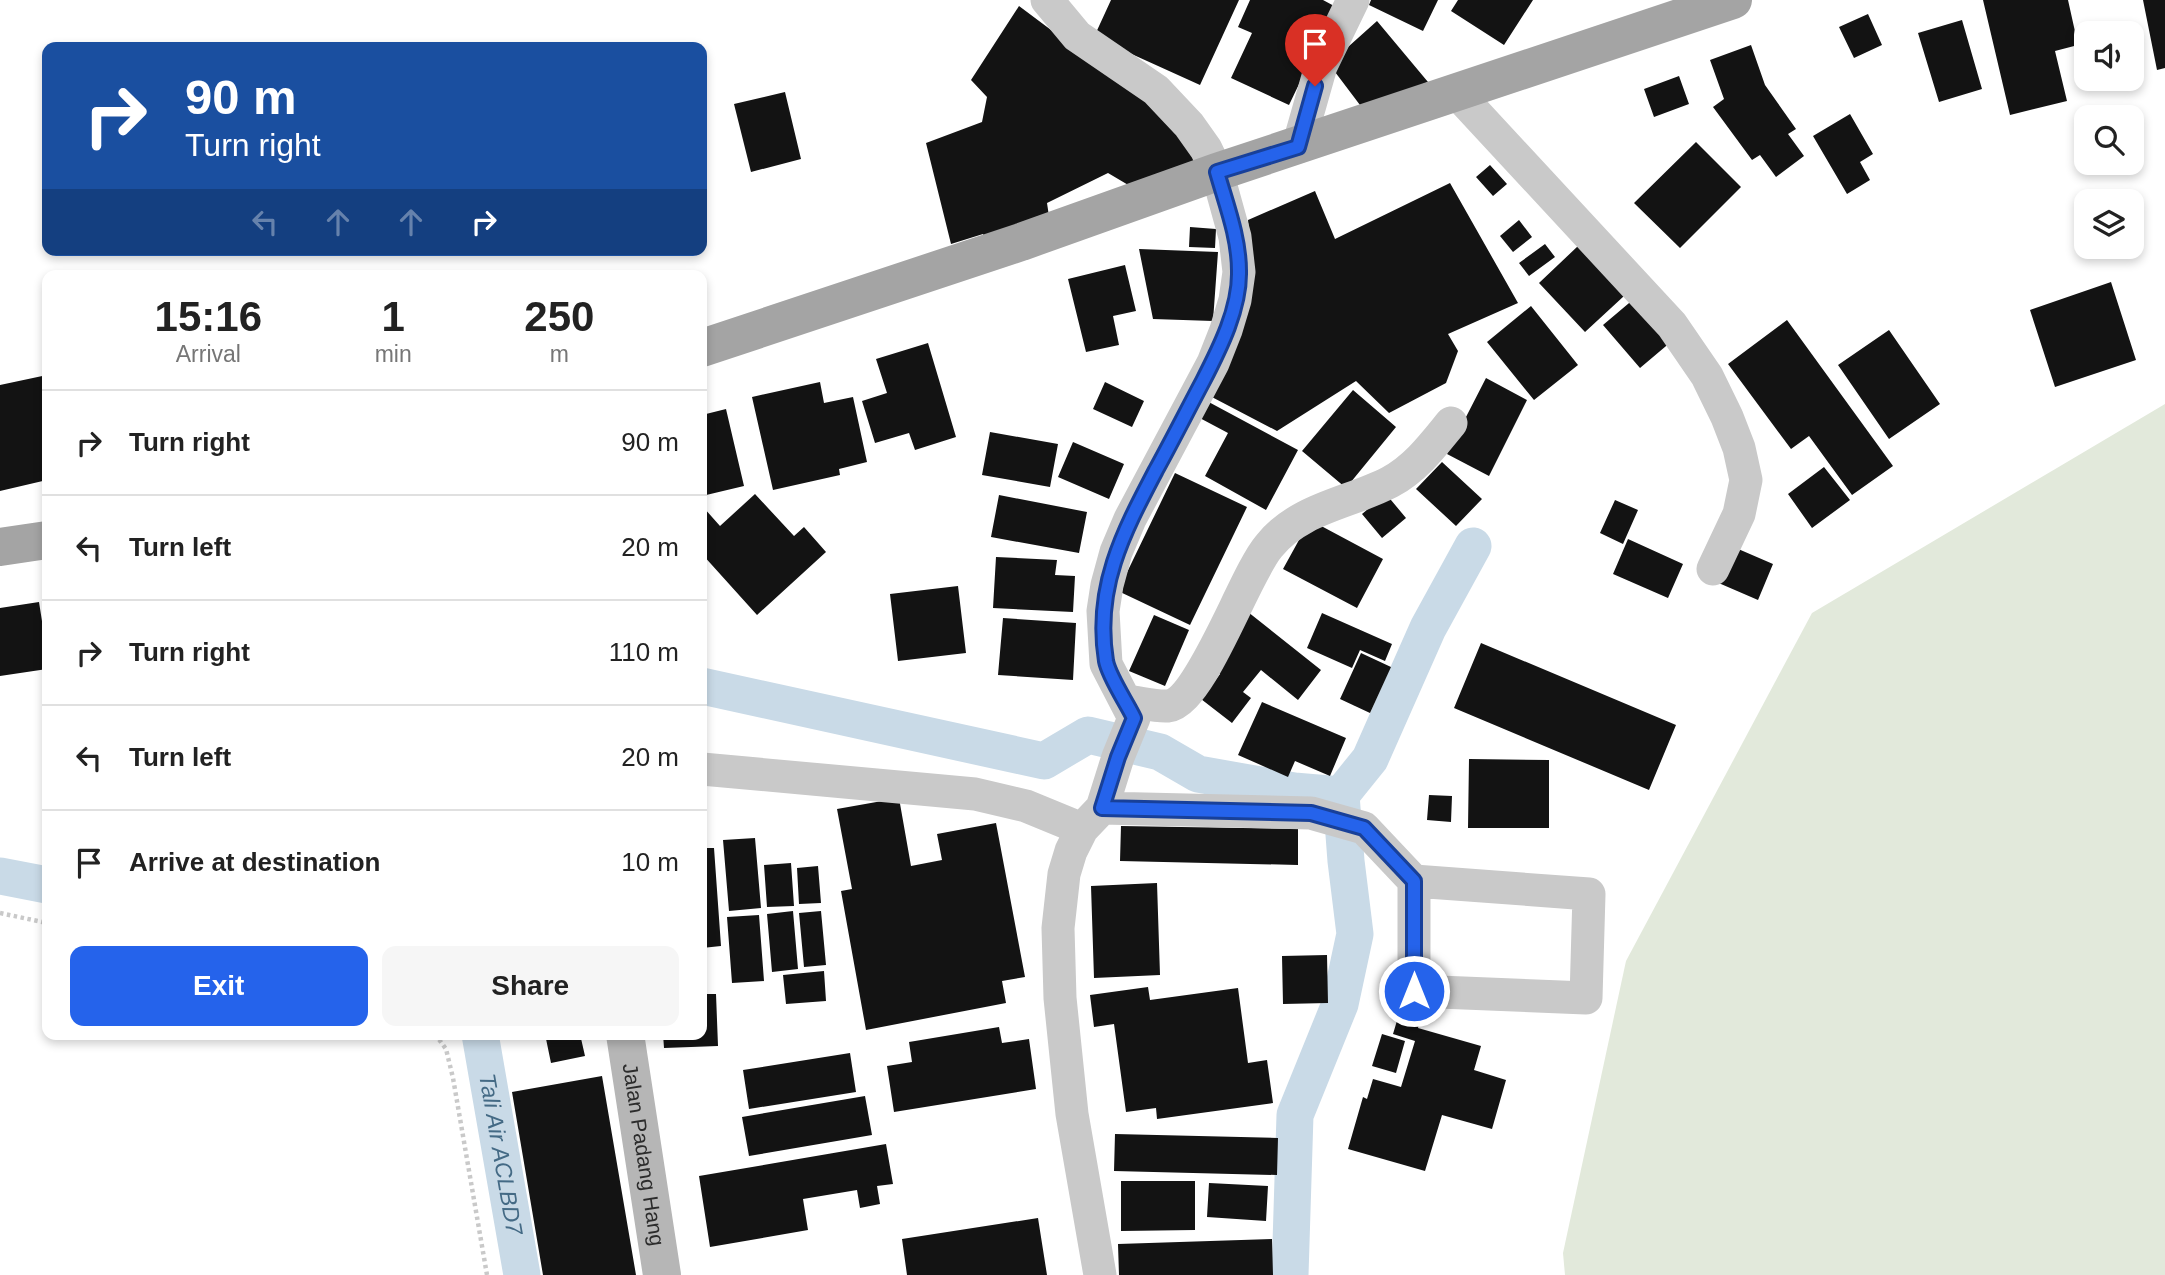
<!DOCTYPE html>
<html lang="en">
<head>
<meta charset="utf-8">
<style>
  :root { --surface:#fff; --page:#f6f6f6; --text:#222; --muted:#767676; --line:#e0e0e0; --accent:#2563eb }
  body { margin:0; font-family:Helvetica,sans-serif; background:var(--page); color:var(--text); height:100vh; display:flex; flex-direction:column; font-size:26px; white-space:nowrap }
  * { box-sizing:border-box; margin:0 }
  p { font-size:23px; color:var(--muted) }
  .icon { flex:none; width:38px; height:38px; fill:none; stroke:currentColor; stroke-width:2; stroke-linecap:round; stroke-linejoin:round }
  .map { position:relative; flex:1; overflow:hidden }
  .side { position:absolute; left:42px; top:270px; width:665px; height:770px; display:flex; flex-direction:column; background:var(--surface); border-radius:14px; box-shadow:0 4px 10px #0003 }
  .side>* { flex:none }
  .guide { position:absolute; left:42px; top:42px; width:665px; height:214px; border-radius:14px; box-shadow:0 4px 10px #0003; background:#1a4fa0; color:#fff; overflow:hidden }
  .buttons { position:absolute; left:2074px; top:21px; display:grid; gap:14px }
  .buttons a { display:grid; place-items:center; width:70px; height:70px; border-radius:14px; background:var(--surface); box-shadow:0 4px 10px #0003; font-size:35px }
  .pin { position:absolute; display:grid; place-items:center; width:60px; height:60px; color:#fff; margin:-72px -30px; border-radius:50% 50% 50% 0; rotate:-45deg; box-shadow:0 0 7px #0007 }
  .pin .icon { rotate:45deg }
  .me { position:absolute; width:77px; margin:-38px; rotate:0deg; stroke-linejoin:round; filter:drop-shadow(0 0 5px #0008) }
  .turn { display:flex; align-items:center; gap:24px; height:147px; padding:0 28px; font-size:32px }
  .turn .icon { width:91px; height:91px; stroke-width:2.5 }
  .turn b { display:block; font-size:49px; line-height:60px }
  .lanes { display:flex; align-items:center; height:66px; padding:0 28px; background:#0003; justify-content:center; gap:35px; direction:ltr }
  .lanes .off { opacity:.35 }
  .eta { display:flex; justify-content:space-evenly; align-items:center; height:119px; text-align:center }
  .eta b { font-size:42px; font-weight:800; line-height:49px }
  .button { display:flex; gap:14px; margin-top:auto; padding:14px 28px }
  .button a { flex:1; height:80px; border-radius:14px; background:var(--accent); color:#fff; font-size:28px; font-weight:800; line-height:80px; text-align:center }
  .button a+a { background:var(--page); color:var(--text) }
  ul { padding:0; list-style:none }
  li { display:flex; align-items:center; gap:21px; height:105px; padding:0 28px; border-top:2px solid var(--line) }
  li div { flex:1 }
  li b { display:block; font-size:26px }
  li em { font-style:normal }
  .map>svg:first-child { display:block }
</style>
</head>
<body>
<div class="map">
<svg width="2165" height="1275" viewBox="0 0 2165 1275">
  <rect width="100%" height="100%" fill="#fff"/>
  <!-- green -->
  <path fill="#e2e9db" d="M2165 404V1275H1565L1563 1253 1626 961 1812 613Z"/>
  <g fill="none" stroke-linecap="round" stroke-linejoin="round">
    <!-- canal -->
    <g stroke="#c9dae7" stroke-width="37">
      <path d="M702 686 1044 761 1088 735 1160 752 1198 774 1294 791 1341 795"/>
      <path d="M0 876 47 885"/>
      <path id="s1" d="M480 1034 522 1275"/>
      <path d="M1290 1275 1295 1115 1340 1004 1355 934 1346 861 1341 795 1370 759 1428 628 1473 546"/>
    </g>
  </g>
  <!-- building -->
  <path fill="#131313" d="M1111 0H1239L1200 85 1094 37Z
    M1250 0H1323L1336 7 1289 105 1231 78 1252 33 1238 27Z
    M1371 0H1438L1423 31 1369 5Z
    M1458 0H1533L1504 45 1451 11Z
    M1983 0H2068L2078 45 2055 51 2067 101 2010 115Z
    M2143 0H2165V68L2157 70Z
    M1019 6 1178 125 1200 163 1135 189 1108 173 1047 203 1050 223 988 244 983 234 951 244 926 143 982 122 987 97 971 80Z
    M1868 14 1882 45 1854 58 1839 27Z
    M1962 20 1982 89 1939 102 1918 33Z
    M1377 21 1428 82 1363 109 1329 64Z
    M1751 45 1765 85 1796 129 1788 134 1804 156 1776 177 1760 155 1752 160 1713 107 1724 99 1710 60Z
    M1679 76 1689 104 1654 117 1644 89Z
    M785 92 801 159 751 172 734 104Z
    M1850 114 1873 154 1860 162 1870 180 1847 194 1813 136Z
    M1696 142 1741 187 1680 248 1634 203Z
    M1490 165 1507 184 1493 196 1476 177Z
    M1450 183 1518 303 1448 334 1458 351 1446 383 1389 413 1356 381 1277 431 1208 395 1252 260 1248 220 1315 191 1335 239Z
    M1519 220 1532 237 1513 252 1500 236Z
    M1190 227 1216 229 1215 248 1189 247Z
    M1545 244 1555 257 1529 276 1519 263Z
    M1578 246 1624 296 1585 332 1539 283Z
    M1139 249 1218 252 1213 321 1153 319Z
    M1125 265 1136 311 1113 316 1119 345 1086 352 1068 279Z
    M2111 282 2136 360 2055 387 2030 310Z
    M1635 298 1672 341 1640 368 1603 325Z
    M1531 306 1578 365 1534 400 1487 342Z
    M1787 320 1893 466 1852 495 1809 436 1791 449 1728 364Z
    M1889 330 1940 404 1889 439 1838 365Z
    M928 343 956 437 915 450 909 433 875 443 862 401 887 393 876 359Z
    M47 375V480L0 491V385Z
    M1486 378 1527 400 1489 476 1447 454Z
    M820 382 824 403 853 397 867 462 839 469 840 475 773 490 752 397Z
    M1105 382 1144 401 1132 427 1093 409Z
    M1353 390 1396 427 1346 488 1302 451Z
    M1205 400 1298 450 1266 510 1205 476 1228 433 1196 416Z
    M726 409 744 486 702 496V415Z
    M990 432 1058 444 1050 487 982 475Z
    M1073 442 1124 464 1109 499 1058 477Z
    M1442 462 1482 499 1456 526 1416 489Z
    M1824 467 1850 500 1812 528 1788 494Z
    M1175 473 1247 507 1190 625 1118 591Z
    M755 494 794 536 804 527 826 552 757 615 702 554V511L704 508 720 526Z
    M1386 494 1406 518 1382 538 1362 514Z
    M999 495 1087 512 1079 553 991 537Z
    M1615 500 1638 510 1623 544 1600 533Z
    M1310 520 1383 559 1357 608 1283 569Z
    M1628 539 1683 564 1668 598 1613 574Z
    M1729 545 1773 564 1758 600 1714 581Z
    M996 557 1057 560 1055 575 1075 576 1073 612 993 608Z
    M958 586 966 653 898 661 890 594Z
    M39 602 47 653V669L0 676V608Z
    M1248 612 1321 670 1298 700 1261 670 1243 692 1251 698 1232 723 1201 699 1220 674 1214 669Z
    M1322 613 1392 644 1385 661 1360 650 1352 668 1307 648Z
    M1154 615 1189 630 1165 686 1129 671Z
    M1003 618 1076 623 1073 680 998 675Z
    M1481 643 1676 725 1649 790 1454 708Z
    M1361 653 1391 667 1370 713 1340 699Z
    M1262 702 1346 738 1330 776 1295 761 1288 777 1238 755Z
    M1469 759 1549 760V828H1468Z
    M1429 795 1452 796 1451 822 1427 820Z
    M899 798 911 866 942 860 937 834 996 823 1025 977 1002 981 1006 1003 866 1030 841 891 852 889 837 809Z
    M1121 826 1298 829V865L1120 861Z
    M755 838 761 908 729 911 723 840Z
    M702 848H714L721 946 702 948Z
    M791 863 794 906 767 907 764 865Z
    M818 866 821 903 799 904 797 868Z
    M1157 883 1160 975 1094 978 1091 886Z
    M793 911 798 969 772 972 767 914Z
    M821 911 826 965 804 967 799 913Z
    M759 915 764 981 732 983 727 917Z
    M1327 955 1328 1003 1283 1004 1282 956Z
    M824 971 826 1001 786 1004 783 975Z
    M1148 987 1150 1000 1238 988 1248 1063 1267 1060 1273 1103 1157 1119 1156 1108 1126 1112 1114 1024 1094 1027 1090 995Z
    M702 994H716L718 1046 664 1048 663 1034H702Z
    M1399 1014 1420 1020 1418 1028 1481 1046 1474 1070 1506 1080 1492 1129 1442 1115 1425 1171 1348 1149 1363 1097 1367 1099 1373 1079 1401 1087 1415 1041 1393 1034Z
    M999 1027 1002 1043 1029 1039 1036 1089 894 1112 887 1066 912 1062 909 1042Z
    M545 1034H580L585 1056 551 1063Z
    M1382 1034 1405 1041 1396 1073 1372 1066Z
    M850 1053 856 1092 749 1109 743 1070Z
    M602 1076 636 1275H543L512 1092Z
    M865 1096 872 1135 749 1156 742 1117Z
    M1115 1134 1278 1138 1277 1175 1114 1171Z
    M886 1144 893 1184 877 1186 880 1204 860 1208 857 1190 803 1199 808 1230 710 1247 699 1176Z
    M1121 1181H1195V1230L1121 1231Z
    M1209 1183 1268 1186 1266 1221 1207 1217Z
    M1038 1218 1047 1275H907L902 1239Z
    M1272 1239 1273 1275H1119L1118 1244Z"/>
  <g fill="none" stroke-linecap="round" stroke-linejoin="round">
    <!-- path -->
    <path stroke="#c9c9c9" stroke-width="4.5" stroke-dasharray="3.5 3.5" stroke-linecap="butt" d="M0 913 47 923
      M435 1034 446 1049 453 1078 487 1275"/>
    <!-- minor -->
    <path stroke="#c9c9c9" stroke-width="33" d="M1047 0 1077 36 1156 90 1189 125 1206 149 1217 172 1235 237 1239 272 1235 300 1226 330 1213 363 1130 519 1116 552 1107 585 1103 611 1106 664 1134 718 1118 757 1102 808 1082 829 1071 851 1064 874 1058 928 1060 998 1072 1114 1100 1275
      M1457 93 1672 325 1707 376 1727 417 1739 448 1746 480 1739 514 1713 569
      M1298 147 1321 66 1353 0
      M1126 701C1139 702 1155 707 1168 706 1202 701 1244 575 1269 546 1299 508 1350 503 1390 482 1416 468 1433 445 1451 423
      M702 769 975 794 1026 806 1082 829
      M1102 808 1311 813 1364 828 1414 881 1589 894 1586 998 1414 991V881"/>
    <!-- secondary -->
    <path stroke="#b6b6b6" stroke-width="38" id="s2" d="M625 1034 662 1275"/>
    <!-- primary -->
    <path stroke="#a4a4a4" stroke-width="38" d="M702 348 1021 242 1217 172 1733 0
      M0 547 47 540"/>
  </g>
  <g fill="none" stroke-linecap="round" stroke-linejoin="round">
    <defs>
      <path id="route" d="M1315 86 1298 147 1217 172C1226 204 1239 237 1239 271 1240 308 1220 348 1203 381 1187 411 1172 441 1156 470 1123 533 1094 588 1106 661 1109 677 1127 703 1134 718L1118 757 1102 808 1311 813 1364 828 1414 881V991"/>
    </defs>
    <!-- route casing -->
    <use href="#route" stroke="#184099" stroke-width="18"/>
    <!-- route -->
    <use href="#route" stroke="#2563eb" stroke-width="12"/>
  </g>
  <g text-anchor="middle" stroke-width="7" stroke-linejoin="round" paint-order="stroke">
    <!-- street labels -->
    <g font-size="21" fill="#2c2c2c" stroke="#fff">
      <text dy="7" stroke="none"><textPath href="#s2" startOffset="122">Jalan Padang Hang</textPath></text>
    </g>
    <!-- water labels -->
    <g font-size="23" font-style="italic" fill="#446a85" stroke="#fff">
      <text dy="8" stroke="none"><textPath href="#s1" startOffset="122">Tali Air ACLBD7</textPath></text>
    </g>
  </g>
</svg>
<div class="buttons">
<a><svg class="icon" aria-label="sound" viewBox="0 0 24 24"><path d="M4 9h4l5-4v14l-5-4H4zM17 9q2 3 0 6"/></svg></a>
<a><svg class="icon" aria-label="search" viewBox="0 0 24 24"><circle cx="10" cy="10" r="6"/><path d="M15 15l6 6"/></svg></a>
<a><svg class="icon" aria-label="layers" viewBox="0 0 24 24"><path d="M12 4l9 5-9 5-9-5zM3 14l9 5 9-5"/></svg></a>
</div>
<div class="pin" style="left:1315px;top:86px;background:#d93025"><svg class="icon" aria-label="arrive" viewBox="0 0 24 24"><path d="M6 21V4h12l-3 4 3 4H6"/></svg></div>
<svg class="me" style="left:1414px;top:991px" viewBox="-20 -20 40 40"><circle r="17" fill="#2563eb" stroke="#fff" stroke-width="3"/><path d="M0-11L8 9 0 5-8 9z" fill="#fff"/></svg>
<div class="guide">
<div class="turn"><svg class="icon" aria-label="right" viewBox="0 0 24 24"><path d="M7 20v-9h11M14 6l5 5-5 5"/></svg><div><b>90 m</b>Turn right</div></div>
<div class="lanes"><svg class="icon off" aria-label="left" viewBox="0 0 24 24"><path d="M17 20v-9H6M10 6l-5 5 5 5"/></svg><svg class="icon off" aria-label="ahead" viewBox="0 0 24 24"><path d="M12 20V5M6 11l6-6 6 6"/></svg><svg class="icon off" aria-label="ahead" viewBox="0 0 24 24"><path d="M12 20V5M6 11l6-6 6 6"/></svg><svg class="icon" aria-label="right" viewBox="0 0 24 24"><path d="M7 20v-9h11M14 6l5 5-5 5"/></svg></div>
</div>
<section class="side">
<div class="eta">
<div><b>15:16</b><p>Arrival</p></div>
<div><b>1</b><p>min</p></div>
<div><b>250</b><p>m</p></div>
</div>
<ul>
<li><svg class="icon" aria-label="right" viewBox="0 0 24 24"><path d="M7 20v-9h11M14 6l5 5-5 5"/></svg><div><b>Turn right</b></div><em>90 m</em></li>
<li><svg class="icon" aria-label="left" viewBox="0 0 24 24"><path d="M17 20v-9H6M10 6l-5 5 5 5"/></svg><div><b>Turn left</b></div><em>20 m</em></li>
<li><svg class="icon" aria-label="right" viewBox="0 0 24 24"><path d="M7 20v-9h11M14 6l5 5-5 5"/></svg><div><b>Turn right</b></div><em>110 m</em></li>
<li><svg class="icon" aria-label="left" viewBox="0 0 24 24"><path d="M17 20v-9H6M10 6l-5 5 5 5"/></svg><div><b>Turn left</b></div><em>20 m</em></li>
<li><svg class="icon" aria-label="arrive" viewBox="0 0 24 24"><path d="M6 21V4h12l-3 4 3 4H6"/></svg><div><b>Arrive at destination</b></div><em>10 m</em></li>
</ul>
<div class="button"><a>Exit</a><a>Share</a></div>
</section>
</div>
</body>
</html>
